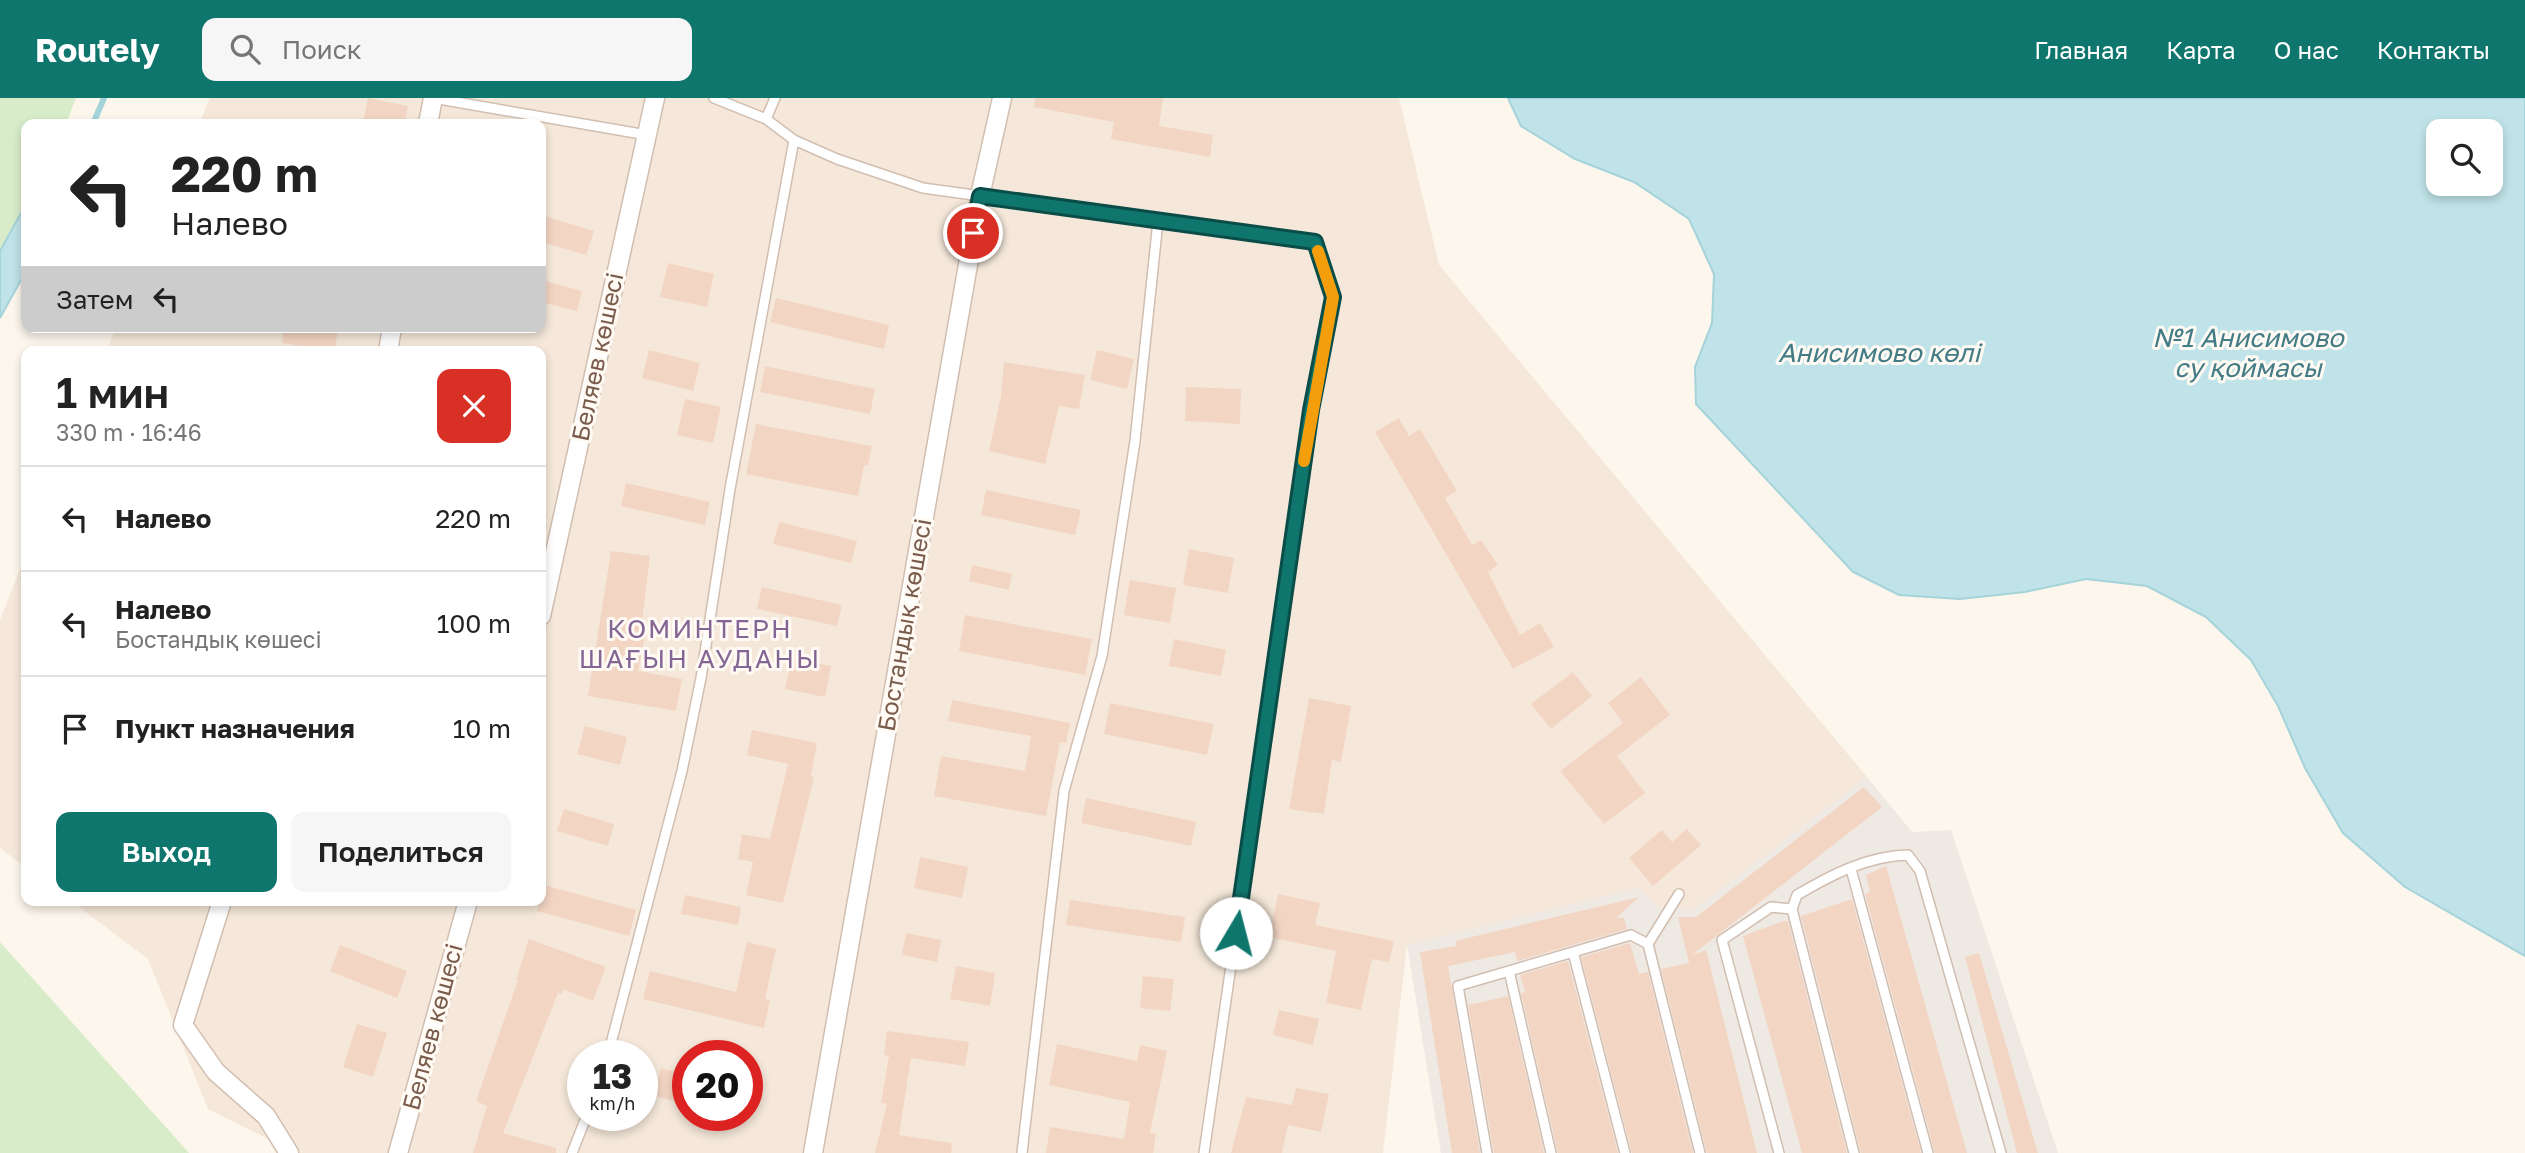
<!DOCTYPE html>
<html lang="ru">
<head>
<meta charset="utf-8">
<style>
  :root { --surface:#fff; --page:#f6f6f6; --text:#222; --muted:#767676; --line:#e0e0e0; --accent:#0f766e }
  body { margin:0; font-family:"Golos Text",sans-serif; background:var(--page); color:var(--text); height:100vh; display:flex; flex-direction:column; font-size:26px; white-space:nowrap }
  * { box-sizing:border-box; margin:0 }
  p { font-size:23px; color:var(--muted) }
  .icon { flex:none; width:38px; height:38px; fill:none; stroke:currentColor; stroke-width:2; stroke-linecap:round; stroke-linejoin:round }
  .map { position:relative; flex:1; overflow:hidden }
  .panel { position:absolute; left:21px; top:248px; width:525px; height:560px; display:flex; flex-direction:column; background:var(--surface); border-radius:14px; box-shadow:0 4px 10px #0003 }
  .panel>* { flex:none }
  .guide { position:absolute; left:21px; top:21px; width:525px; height:214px; border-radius:14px; box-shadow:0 4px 10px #0003; background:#fff; color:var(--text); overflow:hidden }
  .fabs { position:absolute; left:2426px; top:21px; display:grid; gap:14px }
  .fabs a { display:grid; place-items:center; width:77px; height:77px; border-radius:14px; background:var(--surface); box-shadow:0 4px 10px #0003; font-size:35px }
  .speed { position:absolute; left:567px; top:942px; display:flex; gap:14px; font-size:35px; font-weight:700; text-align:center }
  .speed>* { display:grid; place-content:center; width:91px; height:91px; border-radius:50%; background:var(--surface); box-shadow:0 4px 10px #0003; line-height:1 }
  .speed small { font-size:18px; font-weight:400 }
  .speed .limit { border:10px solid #d22; background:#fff; color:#111 }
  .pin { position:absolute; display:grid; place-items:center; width:60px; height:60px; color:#fff; margin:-30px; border:4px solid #fff; border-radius:50%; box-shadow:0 2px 7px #0007 }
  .me { position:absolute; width:77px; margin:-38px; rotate:8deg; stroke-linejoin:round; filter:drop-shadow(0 0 5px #0008) }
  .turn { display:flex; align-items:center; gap:24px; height:147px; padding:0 35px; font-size:32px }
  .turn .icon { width:91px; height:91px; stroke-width:2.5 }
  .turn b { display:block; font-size:49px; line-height:60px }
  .then { display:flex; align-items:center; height:66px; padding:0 35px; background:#0003; gap:14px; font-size:26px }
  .round { display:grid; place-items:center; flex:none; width:74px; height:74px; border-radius:14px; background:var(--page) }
  .headline { display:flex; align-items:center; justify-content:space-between; height:119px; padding:0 35px }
  h1 { font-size:42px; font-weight:600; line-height:52px }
  .action { display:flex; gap:14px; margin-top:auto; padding:14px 35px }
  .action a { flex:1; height:80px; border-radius:14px; background:var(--accent); color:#fff; font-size:28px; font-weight:600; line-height:80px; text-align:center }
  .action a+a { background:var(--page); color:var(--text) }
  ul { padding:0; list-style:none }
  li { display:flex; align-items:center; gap:21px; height:105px; padding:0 35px; border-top:2px solid var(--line) }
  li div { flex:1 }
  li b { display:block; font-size:26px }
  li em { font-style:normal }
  header { display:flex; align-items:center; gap:42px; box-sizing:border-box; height:98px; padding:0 35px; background:var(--accent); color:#fff }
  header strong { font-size:33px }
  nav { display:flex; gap:38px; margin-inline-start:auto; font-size:24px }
  .search { width:490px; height:63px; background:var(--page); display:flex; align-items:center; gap:18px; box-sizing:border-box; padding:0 24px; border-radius:14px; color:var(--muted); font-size:26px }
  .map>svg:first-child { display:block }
</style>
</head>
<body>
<header>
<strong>Routely</strong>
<div class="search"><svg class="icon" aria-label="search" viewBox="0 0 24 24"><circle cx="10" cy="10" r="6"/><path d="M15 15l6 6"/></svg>Поиск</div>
<nav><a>Главная</a><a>Карта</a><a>О нас</a><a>Контакты</a></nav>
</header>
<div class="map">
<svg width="2525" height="1055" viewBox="0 0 2525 1055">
  <rect width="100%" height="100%" fill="#fdf6ec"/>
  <!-- residential -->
  <path fill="#f5e8da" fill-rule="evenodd" d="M210 0H1399L1439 167 1867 679 1694 812 1657 809 1407 847 1383 1055H296L208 1011 148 861 71 803H541V254H106L116 229H541V26H199ZM583 957H642V1017H583ZM688 957H747V1017H688Z
    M26 456V770L0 750V522Z"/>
  <!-- industrial -->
  <path fill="#efe9e4" d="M1867 679 1912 734 1951 732 2058 1055H1441L1407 847 1638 790 1657 809 1694 812Z"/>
  <!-- green -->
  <path fill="#d8ecc9" d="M0 0H76L66 26H26V106L0 153Z
    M0 844 189 1055H0Z"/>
  <!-- water -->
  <path fill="#bfe3e8" stroke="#a5d3da" stroke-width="2" fill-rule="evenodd" d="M1508 0H2525V858L2405 789 2343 735 2305 670 2278 608 2251 562 2206 519 2147 488 2086 481 2025 494 1960 501 1899 497 1853 474 1696 306 1695 269 1712 225 1714 176 1689 121 1634 84 1575 61 1521 28ZM2438 33H2490V86H2438Z
    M26 106V173L0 220V153Z"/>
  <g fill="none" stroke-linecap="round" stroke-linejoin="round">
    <!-- stream -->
    <path stroke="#a5d3da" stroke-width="6" d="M93 26 104 0"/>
  </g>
  <!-- building -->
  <path fill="#f3d5c3" d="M368 0 408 8 404 26H363Z
    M1035 0H1163L1159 28 1213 37 1210 59 1111 41 1114 24 1034 9Z
    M541 117 594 133 586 157 541 144Z
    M668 165 714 176 707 209 660 199Z
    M541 182 582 193 577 213 541 204Z
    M776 200 889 227 884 251 770 224Z
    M284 229H338L335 253 282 245Z
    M649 252 700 265 693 293 642 280Z
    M1097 252 1134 261 1127 291 1090 282Z
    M1004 264 1085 277 1079 311 1059 308 1045 366 989 353 1001 298Z
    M765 268 875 291 870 316 760 294Z
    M1186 289 1241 291 1240 326 1185 323Z
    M685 301 721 309 713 345 677 337Z
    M1399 320 1409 338 1420 331 1457 393 1445 400 1472 447 1481 442 1498 467 1488 474 1520 537 1540 525 1554 549 1513 571 1375 334Z
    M756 326 872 348 868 368 864 367 858 398 746 376Z
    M626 385 710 404 705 427 621 408Z
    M986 392 1081 412 1075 437 981 417Z
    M779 424 857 443 851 465 773 446Z
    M1189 451 1234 460 1228 495 1183 487Z
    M611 453 650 458 642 525 647 526 638 573 682 581 676 613 588 598Z
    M972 467 1012 476 1009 492 969 483Z
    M1130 482 1176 490 1170 525 1124 517Z
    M762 489 842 507 837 528 757 511Z
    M965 517 1092 541 1085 577 959 553Z
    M1174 541 1226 552 1221 578 1169 568Z
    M792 560 831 568 825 599 785 591Z
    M1573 574 1592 598 1551 631 1531 606Z
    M1641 579 1670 617 1617 658 1645 695 1604 726 1560 673 1623 625 1608 605Z
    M1309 600 1351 608 1341 664 1332 662 1324 716 1289 711Z
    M952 602 1070 625 1066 645 1060 644 1046 718 934 698 941 658 1025 673 1031 638 948 623Z
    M1110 605 1214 626 1207 657 1104 636Z
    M585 628 627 639 620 667 577 656Z
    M752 632 817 645 811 678 814 679 783 805 746 797 753 764 738 761 742 736 770 741 788 666 747 657Z
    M1864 689 1882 709 1692 857 1706 852 1757 1055H1707L1661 871 1689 865 1678 819H1696Z
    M1086 700 1196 724 1191 748 1081 725Z
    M564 711 614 726 608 748 557 733Z
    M1687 731 1701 747 1653 788 1629 760 1662 732 1672 744Z
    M920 759 968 769 962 800 914 790Z
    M1886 768 1967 1055H1935L1865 796 1870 794 1866 777Z
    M544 787 636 812 629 838 537 813Z
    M1278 796 1320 805 1315 827 1394 843 1389 864 1372 861 1361 912 1326 905 1336 853 1269 839Z
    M685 797 741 809 738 827 681 816Z
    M1639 799 1616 820H1624L1627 831 1517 863 1515 854 1448 868 1480 1055H1452L1420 854 1457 848 1455 843Z
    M1852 801 1921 1055H1861L1801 818Z
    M1070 802 1185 819 1181 844 1066 827Z
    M1783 823H1788L1847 1055H1802L1743 838Z
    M906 835 941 842 937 864 902 857Z
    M529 841 606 869 593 903 563 891 562 896 558 895 503 1035 556 1050V1055H473L487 1008 476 1003 518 882H516Z
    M747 844 776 851 765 901 770 902 764 930 643 901 650 873 736 894Z
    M1630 845 1639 876 1648 874 1693 1055H1632L1581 859Z
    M340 847 407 873 397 900 330 873Z
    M1979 855 2038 1055H2017L1965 859Z
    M1568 863 1618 1055H1558L1521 895 1525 894 1520 877Z
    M956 868 995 875 990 908 950 901Z
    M1143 878 1174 881 1170 913 1140 910Z
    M1508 898 1544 1055H1494L1468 907Z
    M1279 912 1319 921 1313 947 1273 937Z
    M357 926 387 935 373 979 343 969Z
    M887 933 969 944 965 968 911 960 899 1037 952 1045 951 1055H875L887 1006 881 1005 889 958 884 957Z
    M1057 946 1137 963 1140 947 1167 953 1150 1035 1156 1036 1153 1055H1046L1050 1029 1124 1041 1130 1004 1049 987Z
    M661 970 688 977V1006L654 998Z
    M1296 990 1329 996 1321 1034 1288 1027 1282 1055H1231L1246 999 1292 1007Z"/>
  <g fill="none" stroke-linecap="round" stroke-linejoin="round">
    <defs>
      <path id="lane" d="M433 0 647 37
        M714 0 766 21 794 42 837 61 923 90 1315 144 1333 199 1311 312 1204 1055
        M766 21 775 0
        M1851 771 1928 1055
        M1679 796 1648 846 1700 1055
        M1792 811 1854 1055
        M1573 854 1625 1055
        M1509 873 1551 1055
        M608 957 682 673 701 580 730 391 794 42
        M572 1055 587 1017
        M1022 1055 1064 693 1102 558 1135 343 1158 123
        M1487 1055 1458 888 1631 837 1648 846
        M1779 1055 1722 842 1771 809 1792 811 1797 797C1831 777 1867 758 1908 757L1920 773 2001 1055"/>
      <path id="street" d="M428 26 433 0
        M388 254 392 229
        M541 518 655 0
        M222 803 183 927 216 974 266 1018 289 1055
        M398 1055 468 803
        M813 1055 980 98 1002 0"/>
    </defs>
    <!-- lane casing -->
    <use href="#lane" stroke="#d1beb0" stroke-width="12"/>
    <!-- street casing -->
    <use href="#street" stroke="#d1beb0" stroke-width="21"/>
    <!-- lane -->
    <use href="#lane" stroke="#fff" stroke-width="9"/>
    <!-- street -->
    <use href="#street" stroke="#fff" stroke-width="18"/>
  </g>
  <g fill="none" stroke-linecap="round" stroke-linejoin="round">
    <defs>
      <path id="route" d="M973 135 980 98 1315 144 1333 199 1311 312 1236 835"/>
    </defs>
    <!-- route casing -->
    <use href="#route" stroke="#0a4d48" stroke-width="18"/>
    <!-- route -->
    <use href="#route" stroke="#0f766e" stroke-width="12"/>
    <!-- slow -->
    <path stroke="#f59e0b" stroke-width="12" d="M1304 363 1333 199 1318 153"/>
  </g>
  <g text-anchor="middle" stroke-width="6" stroke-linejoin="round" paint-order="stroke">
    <!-- street labels -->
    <g font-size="24" fill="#7a5c4d" stroke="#fffaf3">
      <text transform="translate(598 259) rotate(-78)" y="8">Беляев көшесі</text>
      <text transform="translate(905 527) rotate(-80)" y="8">Бостандық көшесі</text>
      <text transform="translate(433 929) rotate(-75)" y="8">Беляев көшесі</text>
    </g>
    <!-- water labels -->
    <g font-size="26" font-style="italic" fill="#437c86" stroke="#fffaf3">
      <text x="2248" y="249">№1 Анисимово<tspan x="2248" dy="30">су қоймасы</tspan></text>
      <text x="1879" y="264">Анисимово көлі</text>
    </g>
    <!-- neighbourhood labels -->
    <g font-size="26" letter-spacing="2" fill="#846695" stroke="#fffaf3">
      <text x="700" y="540">КОМИНТЕРН<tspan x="700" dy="30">ШАҒЫН АУДАНЫ</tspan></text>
    </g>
  </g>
</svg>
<div class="fabs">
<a><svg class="icon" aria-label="search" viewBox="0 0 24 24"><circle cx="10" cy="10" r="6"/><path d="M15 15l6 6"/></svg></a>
</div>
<div class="speed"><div>13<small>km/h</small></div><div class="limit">20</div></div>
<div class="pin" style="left:973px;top:135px;background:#d93025"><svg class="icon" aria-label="arrive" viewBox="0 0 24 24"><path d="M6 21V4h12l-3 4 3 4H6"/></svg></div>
<svg class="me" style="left:1236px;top:835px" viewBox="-20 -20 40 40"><circle r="19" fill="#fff"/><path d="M0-13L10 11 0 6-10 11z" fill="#0f766e"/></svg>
<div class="guide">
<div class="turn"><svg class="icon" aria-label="left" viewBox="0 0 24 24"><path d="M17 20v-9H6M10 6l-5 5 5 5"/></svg><div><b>220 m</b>Налево</div></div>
<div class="then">Затем<svg class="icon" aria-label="left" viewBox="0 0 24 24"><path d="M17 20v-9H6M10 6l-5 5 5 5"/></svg></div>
</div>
<section class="panel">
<div class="headline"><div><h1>1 мин</h1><p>330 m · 16:46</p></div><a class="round" style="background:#d93025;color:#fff"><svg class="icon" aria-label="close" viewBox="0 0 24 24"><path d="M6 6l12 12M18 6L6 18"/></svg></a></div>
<ul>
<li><svg class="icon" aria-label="left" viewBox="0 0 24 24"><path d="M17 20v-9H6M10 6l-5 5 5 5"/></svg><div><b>Налево</b></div><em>220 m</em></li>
<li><svg class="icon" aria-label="left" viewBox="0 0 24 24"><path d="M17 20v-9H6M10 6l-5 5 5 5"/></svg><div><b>Налево</b><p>Бостандық көшесі</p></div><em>100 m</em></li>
<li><svg class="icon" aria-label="arrive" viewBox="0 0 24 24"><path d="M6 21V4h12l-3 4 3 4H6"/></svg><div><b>Пункт назначения</b></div><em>10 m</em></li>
</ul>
<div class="action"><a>Выход</a><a>Поделиться</a></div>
</section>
</div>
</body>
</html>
